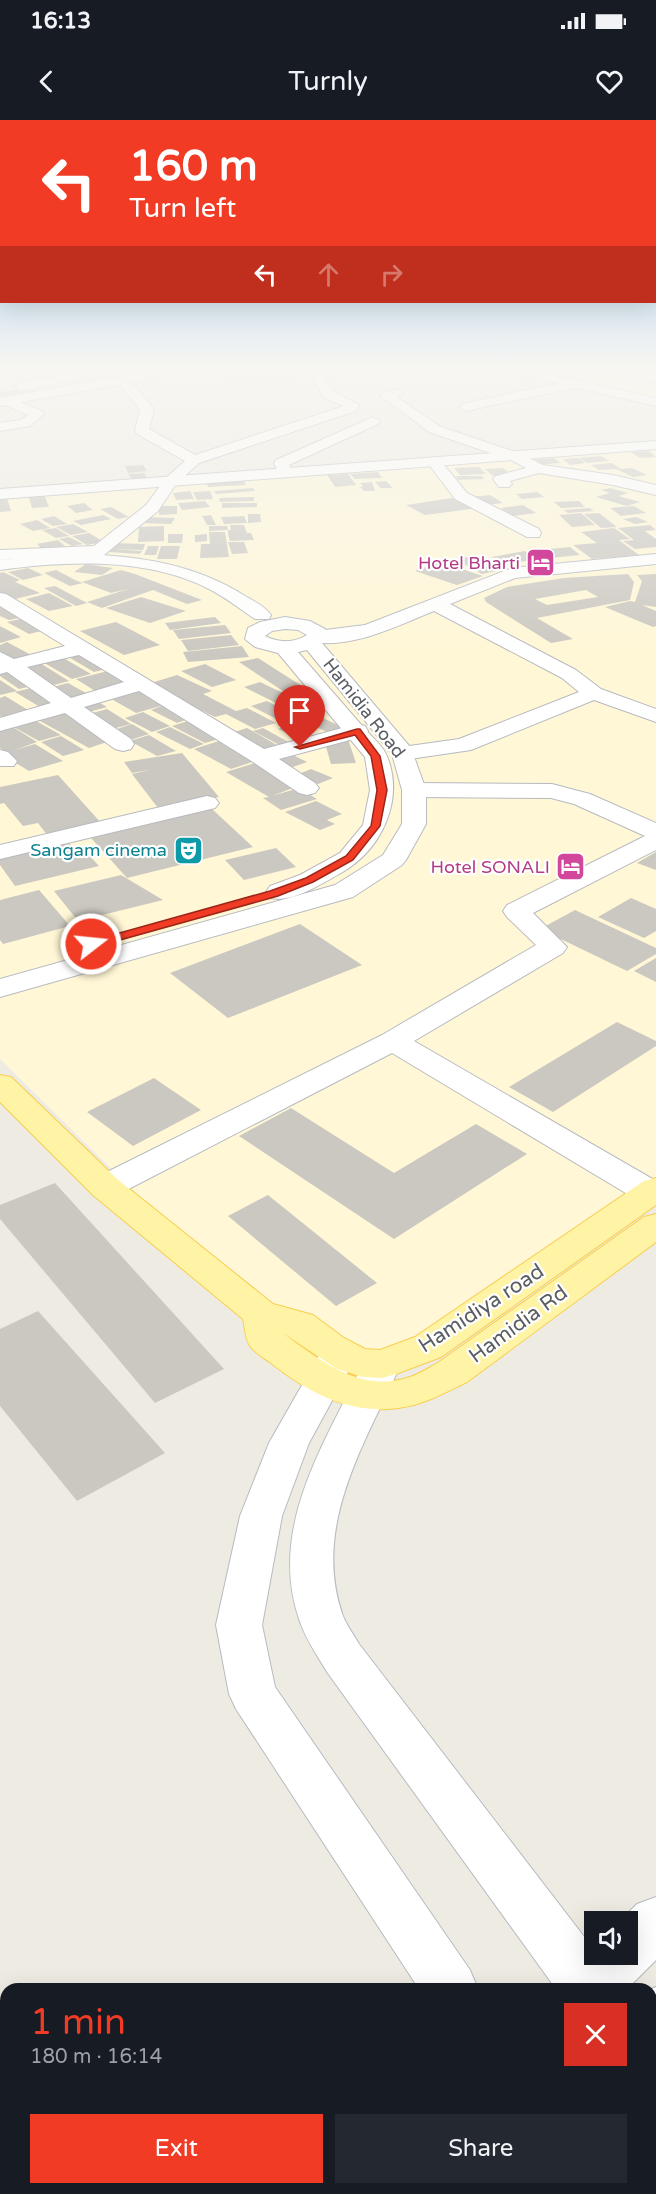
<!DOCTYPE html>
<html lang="en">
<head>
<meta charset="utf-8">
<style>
  :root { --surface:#171b24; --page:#242831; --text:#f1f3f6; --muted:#9ea1a6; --accent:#f13b25 }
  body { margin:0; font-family:"Varela Round",sans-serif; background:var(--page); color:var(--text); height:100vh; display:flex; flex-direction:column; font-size:22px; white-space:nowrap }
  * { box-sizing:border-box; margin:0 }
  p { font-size:20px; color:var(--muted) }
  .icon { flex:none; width:33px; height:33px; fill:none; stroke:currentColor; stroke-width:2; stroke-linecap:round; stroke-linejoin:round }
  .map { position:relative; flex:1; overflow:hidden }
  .drawer { position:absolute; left:0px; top:1863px; width:657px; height:212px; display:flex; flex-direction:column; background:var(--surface); border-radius:18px 18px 0 0; box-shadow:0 6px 24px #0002 }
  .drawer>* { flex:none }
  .guide { position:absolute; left:0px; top:0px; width:657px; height:183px; box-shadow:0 6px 24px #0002; background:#f13b25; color:#fff; overflow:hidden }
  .fabs { position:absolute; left:584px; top:1791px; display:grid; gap:12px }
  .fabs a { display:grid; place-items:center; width:54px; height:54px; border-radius:0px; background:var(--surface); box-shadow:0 6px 24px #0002; font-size:30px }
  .pin { position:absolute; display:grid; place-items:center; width:51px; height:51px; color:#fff; margin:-62px -26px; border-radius:50% 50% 50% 0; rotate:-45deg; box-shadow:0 0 6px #0007 }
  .pin .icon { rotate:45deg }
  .me { position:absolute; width:66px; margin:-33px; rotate:74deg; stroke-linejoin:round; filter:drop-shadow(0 0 4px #0008) }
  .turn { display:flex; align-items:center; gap:21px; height:126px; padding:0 30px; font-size:27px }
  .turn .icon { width:78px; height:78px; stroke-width:2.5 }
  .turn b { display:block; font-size:42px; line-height:51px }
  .lanes { display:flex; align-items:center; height:57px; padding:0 30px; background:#0003; justify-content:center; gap:30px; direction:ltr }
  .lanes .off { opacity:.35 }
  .round { display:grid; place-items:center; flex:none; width:63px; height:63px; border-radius:0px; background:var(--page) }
  .overview { display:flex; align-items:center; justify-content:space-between; height:102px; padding:0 30px }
  h1 { font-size:36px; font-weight:600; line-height:45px; color:var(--accent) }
  .cta { display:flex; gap:12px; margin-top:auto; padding:12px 30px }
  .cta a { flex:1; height:69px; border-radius:0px; background:var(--accent); color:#fff; font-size:24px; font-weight:600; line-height:69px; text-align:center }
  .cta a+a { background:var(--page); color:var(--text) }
  .status { display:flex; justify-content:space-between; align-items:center; height:42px; padding:0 30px; background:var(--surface); direction:ltr }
  .status svg { height:16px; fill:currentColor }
  header { display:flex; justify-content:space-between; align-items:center; height:78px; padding:0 30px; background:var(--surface); font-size:27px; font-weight:600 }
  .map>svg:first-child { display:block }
</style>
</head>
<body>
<div class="status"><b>16:13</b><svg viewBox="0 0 49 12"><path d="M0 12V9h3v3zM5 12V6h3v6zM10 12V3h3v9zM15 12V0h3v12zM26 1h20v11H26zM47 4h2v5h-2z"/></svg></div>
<header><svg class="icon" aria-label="back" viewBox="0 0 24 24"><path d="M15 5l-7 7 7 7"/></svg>Turnly<svg class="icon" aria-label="heart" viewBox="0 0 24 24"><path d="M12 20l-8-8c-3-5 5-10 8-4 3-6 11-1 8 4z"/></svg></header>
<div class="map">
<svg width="656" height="2074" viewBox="0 0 656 2074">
  <rect width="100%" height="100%" fill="#eeece2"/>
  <!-- commercial -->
  <path fill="#fff7d6" d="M484 247H656V281Z
    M656 323V1079L350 1284 0 939V377Z"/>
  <!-- building -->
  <path fill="#cbc8c1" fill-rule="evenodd" d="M130 247H161V248L135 253 120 249Z
    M29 268 46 273 10 280 0 276V272Z
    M649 331 656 337 640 338 631 332Z
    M601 336 609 341 587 343 579 338Z
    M554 338 561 343 536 345 530 340Z
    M578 338 585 343 570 345 563 339Z
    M612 343 621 349 632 348 647 355 633 357 616 349 599 350 591 345Z
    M143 345 147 351 128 353 125 346Z
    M479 347 486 354 460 355 454 348Z
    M503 348 511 354 493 356 485 349Z
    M378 352 382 358 355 359 350 354Z
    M144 353 149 360 133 361 128 354Z
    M348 354 356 365 335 367 327 355Z
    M456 356H482L484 359 458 360Z
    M244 361 246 365 208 367 207 363Z
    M386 361 393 368H381L375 362Z
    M372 362 375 371H364L360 367 363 366 360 363Z
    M253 368 255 371 216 374 214 371Z
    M610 368 628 373 618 376 640 382 627 386 596 377 610 373 601 370Z
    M190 371 194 379 176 380 173 373Z
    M210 371 213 379 197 380 193 372Z
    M537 372 544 377 522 379 516 374Z
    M44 374 49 387 32 388 28 375Z
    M490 375 503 383 484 385 471 377Z
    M254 377V381L220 382 219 378Z
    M459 377 478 388 425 395 406 385Z
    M7 378 11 391 0 392V379Z
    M205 381 210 387 182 390 178 383Z
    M579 381 585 387 561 388 554 382Z
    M84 383 93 390 76 393 67 386Z
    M222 383H257V387L222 388Z
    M523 385 536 393 513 396 501 388Z
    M159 386H177V394L159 395Z
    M634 386 646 393 621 396 610 388Z
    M111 387 129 397 118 399 100 389Z
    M589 388 594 391 568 393 564 390Z
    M581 393 595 405 572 407 559 395Z
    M599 393 617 407 601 408 584 394Z
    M248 394H260L261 402 248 403Z
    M103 395 111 399 81 405 73 401Z
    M211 395 216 405H207L202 396Z
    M54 396 67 404 53 406 41 399Z
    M244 396 247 403 224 404 221 397Z
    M143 397 175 398 171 404 139 403Z
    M636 397 648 402 635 404 623 399Z
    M37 400 50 408 33 411 20 404Z
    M73 404 88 412 71 415 56 407Z
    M230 405H244L247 413H251L254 420 230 421 228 414V410H231Z
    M650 405 656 410 645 411 656 419V427L635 429 623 421 634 420 618 408Z
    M164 406V421L138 422 139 407Z
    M209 406H227L228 410 209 411Z
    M56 408 69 416 56 418 42 410Z
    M614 408 630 419 619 420 639 435 592 439 573 425 597 423 581 412Z
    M209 412H225L229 437 200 438 201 424H210Z
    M89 413 104 422 87 425 72 416Z
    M168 414H183L182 423H168Z
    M207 414V421L195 422V415Z
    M69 417 83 424 72 426 59 419Z
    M58 420 65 426 43 430 37 424Z
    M228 422H244L248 433 232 434Z
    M114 423 145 424 143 430 113 429 142 431 140 434 108 432Z
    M148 426H159L156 435H144Z
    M161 426H180L177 439H157Z
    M570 427 580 435 539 439 529 431Z
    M525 431 537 440 499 444 492 437Z
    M475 436 501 450 482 454 455 439Z
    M441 442 483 456 457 465 415 451Z
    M86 444 113 448 102 455 74 452Z
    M28 448 43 455 23 460 8 452Z
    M56 450 77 461 83 463 70 466 44 453Z
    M121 450 135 454 202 480 187 484 153 470 102 488 87 482 128 469 111 473 82 462Z
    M3 452 20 460 15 462 40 473 15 479 0 472V453Z
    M628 454 634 462 630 480 537 498 573 519 551 523 486 482 484 478 507 467 564 458ZM586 470 598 477 547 485 535 479Z
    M656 454V487L642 485 656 491V506L653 507 605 487 630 481 635 482 642 461 637 455Z
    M55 466 87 483 76 486 44 468Z
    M49 473 73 486 49 491 26 479Z
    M141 477 157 482 186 491 150 503 106 488Z
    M0 485 24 497 9 500 0 496Z
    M215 497 221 503 170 510 165 503Z
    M24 498 46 510 29 514 7 502Z
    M116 502 160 525 124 535 80 511Z
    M225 505 231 513 179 519 173 510Z
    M0 506 21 517 0 523Z
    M231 515 239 525 188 531 181 520Z
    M7 522 33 536 17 540 0 531V525Z
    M242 526 249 537 188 542 183 532Z
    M76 532 106 549 94 552 65 535Z
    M60 536 91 554 72 559 41 541Z
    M258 538 305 568 286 573 239 542Z
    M40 543 69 561 50 566 22 548Z
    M205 544 236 560 212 567 181 551Z
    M7 548 32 566 19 569 0 556V550Z
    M108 551 132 566 100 574 76 559Z
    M177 555 212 571 203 574 236 591 247 588 276 603 255 609 226 594 215 597 148 564Z
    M0 560 17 571 0 575Z
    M260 562 289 576 292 575 319 589 300 595 244 567Z
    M68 563 93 577 74 582 49 568Z
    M134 567 164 585 136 593 106 576 119 572 126 576 119 571Z
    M31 568 61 586 45 590 15 572Z
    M5 576 33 593 7 601 0 596V578Z
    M93 579 107 587 89 592 75 584Z
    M267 581 302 599 286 604 251 586Z
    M164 585 191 598 177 603 151 590Z
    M59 588 113 620 89 628 31 596Z
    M107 589 131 604 112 609 89 594Z
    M143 592 170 606 152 612 125 598Z
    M317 595 348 610 333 615 302 600Z
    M29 597 61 615 39 621 8 604Z
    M188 601 222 618 205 623 172 606Z
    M8 604 37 622 15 630 35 624 63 641 29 651 1 634 7 632 0 628V607Z
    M132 604 149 614 130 620 114 610Z
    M288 605 319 620 309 623 278 609Z
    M170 607 204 624 190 629 156 612Z
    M247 608 284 629 265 635 228 614Z
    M263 608 296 626 287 629 253 611Z
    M149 615 176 631 157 636 130 621Z
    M61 616 84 630 63 636 41 622Z
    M348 619 356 643 331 644 324 620Z
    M219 621 255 641 231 649 194 629Z
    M285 631 307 642 290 648 268 637Z
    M182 633 219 677 158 688 132 654 149 650 132 653 124 642Z
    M255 643 298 666 272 676 299 668 317 679 281 690 263 678 269 677 226 652Z
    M311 649 333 658 318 664 296 655Z
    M58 655 102 704 48 716 38 703 23 706 4 683 0 684V667Z
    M316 681 342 694 327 700 335 704 320 710 285 692Z
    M212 689 253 727 127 758 91 718Z
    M64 721 89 735 99 746 15 766 0 745V736Z
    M276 728 296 747 244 760 225 740Z
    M656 732V750L637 743Z
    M121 755 163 780 78 801 54 771Z
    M39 770 70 806 3 824 0 820V780Z
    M631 778 656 789V811L644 818 598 797Z
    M575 790 656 828V834L627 851 540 809Z
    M300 804 362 845 228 898 170 853Z
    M656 838V862L634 851Z
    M617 902 656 921V926L553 992 509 967Z
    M154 958 201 990 133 1026 87 992Z
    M291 988 394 1053 476 1004 527 1034 394 1119 239 1016Z
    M55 1063 224 1249 155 1283 0 1099V1085Z
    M268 1075 377 1163 336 1186 228 1096Z
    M38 1191 165 1333 77 1381 0 1286V1209Z"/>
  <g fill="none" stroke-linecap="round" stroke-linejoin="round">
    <defs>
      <path id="street" d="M104 247H128L122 251 20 271 14 267 20 263Z
        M210 247 266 250 323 247 320 250 334 272 359 285 356 291 199 343 176 364 158 391 104 435 0 440V430L94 426 146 385 166 358 185 341 137 314 135 311 140 290 124 269 111 261 113 258C131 255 142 275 152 287L154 290 149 309 195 335 344 286 324 278 311 255 307 253C276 260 245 257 214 254L210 253Z
        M595 247H618L656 254V262L601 251Z
        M574 260 578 261 580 264 578 267 466 291 459 287 466 283Z
        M397 269 403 273 397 277 439 306 521 334 543 345 613 355 656 365V375L613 365 539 353 510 361 512 364 509 367H499L493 359 496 356 526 348 511 340 429 312 381 276 382 273Z
        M8 277 42 291 44 294 30 306 0 311V303L21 300 28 295 3 284 1 281Z
        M373 297 380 301 378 304 289 345 292 353 290 356 285 357 280 356 274 343 276 340Z
        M435 339 440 340 467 373 539 409 541 413 539 417H527L455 379 428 343Z
        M656 434V444L515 458 450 484 576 550 601 569 656 589V602L594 580 471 630 403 640 395 638 392 633 395 628 459 619 579 572 562 558 434 491C399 505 348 531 310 521L307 517 310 513 317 511 365 505 512 448Z
        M0 473 6 474 264 629 357 604 365 606 368 611 365 616 279 639 315 663 319 668 315 673 307 675 299 673 253 642 139 571 84 587 131 619 134 624 131 629 123 631 115 629 65 593 0 611V598L51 583 7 552 0 554V532L14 539 65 526 0 486ZM79 535 124 562 71 578 27 547Z
        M0 630 8 632 17 641 14 646H0Z
        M414 663 552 664 590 674 656 703V730L533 793 567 827 563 833 414 921 656 1061V1082L651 1084 639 1081 392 933 117 1075 105 1078 93 1075 88 1067 93 1059 382 915 536 825 507 797 503 791 507 785 645 716 574 684 551 678 414 677 406 675 402 670 406 665Z
        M207 676 215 678 219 683 215 688 0 739V725Z
        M339 1219 352 1223 358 1233 309 1323 282 1396 262 1505 275 1567 470 1850 478 1869H419L236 1589 229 1574 216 1505 240 1396 269 1323 326 1223Z
        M382 1230 396 1234 401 1244C365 1323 311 1407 343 1496 347 1506 354 1515 359 1524L592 1827 594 1825V1834H627V1802H619L637 1784 656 1777V1840L627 1869H556L327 1552C317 1535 305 1518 299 1499 268 1408 324 1324 363 1244L368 1234Z
        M656 1867V1926L654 1927H656V1990L651 1988V1869Z
        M558 2068H620L622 2074H560Z"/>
      <path id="secondary" d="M159 247H179L177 250 117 265 0 286V278L117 257Z
        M500 247H521L656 278V286L502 250Z
        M656 321V329L0 379V369Z
        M81 434C139 436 195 444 245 476 254 481 266 487 271 495L269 499H255C240 489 225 477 209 469 146 437 67 441 0 450V440Z
        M285 497 310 501 325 509 328 516 322 523 411 628 426 670V704L406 740 402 745 353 777 0 877V859L335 765 383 735 402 704V670L392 634 307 530 298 532C320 557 342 583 364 608 371 616 383 626 387 636 405 681 381 730 341 753 321 764 293 783 270 778L266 772 270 766 300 755 340 733 363 705 370 670 365 637 278 533 255 527 245 519 248 508 260 502ZM285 509 298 510 307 515C295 523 278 523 265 516L272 511Z"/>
      <path id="primary" d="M0 955 11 957 117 1059 273 1184 313 1195 344 1218 365 1229 380 1230 415 1217 644 1061 656 1058V1085L441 1237 396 1254 382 1258 363 1257 337 1249 283 1213C319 1240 361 1274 410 1257 420 1254 430 1247 439 1242L644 1097 656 1094V1122L467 1262C444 1273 424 1285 398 1288 350 1295 307 1272 271 1243 264 1238 255 1233 250 1226 245 1218 245 1208 243 1199L93 1075 0 982Z"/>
    </defs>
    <!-- street casing -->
    <use href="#street" stroke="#b7babf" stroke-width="2"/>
    <!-- secondary casing -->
    <use href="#secondary" stroke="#b7bbc1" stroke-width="2"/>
    <!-- primary casing -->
    <use href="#primary" stroke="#f8ce51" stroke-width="2"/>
    <!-- street -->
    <use href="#street" fill="#fff" fill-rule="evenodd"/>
    <!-- secondary -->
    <use href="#secondary" fill="#fff" fill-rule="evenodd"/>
    <!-- primary -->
    <use href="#primary" fill="#fff3a6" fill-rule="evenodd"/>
    <defs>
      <path id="rail" d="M0 1927 6 1938
        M71 2068 73 2074"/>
    </defs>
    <!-- rail casing -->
    <use href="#rail" stroke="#b5b6b6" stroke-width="10"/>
    <!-- rail -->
    <use href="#rail" stroke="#fff" stroke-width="8" stroke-dasharray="22" stroke-linecap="butt"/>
  </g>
  <!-- sky -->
  <linearGradient id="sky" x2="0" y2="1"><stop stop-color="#8bc0f1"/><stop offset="0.46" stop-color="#f7f6f2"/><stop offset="1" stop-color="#f7f6f2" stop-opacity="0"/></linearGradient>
  <rect width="656" height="537" fill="url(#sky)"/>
  <!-- route -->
  <path fill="#f13b25" stroke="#9d2618" stroke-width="1.5" d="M357 609H360L380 636 387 670 380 706 353 740 313 762 278 776 95 827H87V822L270 771 306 758 346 736 371 706 377 670 371 636 355 615 300 629 295 627Z"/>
  <!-- icons -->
  <defs>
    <symbol id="hotel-square" viewBox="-11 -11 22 22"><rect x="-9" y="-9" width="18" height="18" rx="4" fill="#d1479c" stroke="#fff"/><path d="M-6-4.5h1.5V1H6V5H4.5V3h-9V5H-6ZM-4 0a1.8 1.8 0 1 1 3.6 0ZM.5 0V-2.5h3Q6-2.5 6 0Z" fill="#fff"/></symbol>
    <symbol id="theatre-square" viewBox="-11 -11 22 22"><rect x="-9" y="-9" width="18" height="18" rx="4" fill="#0f9aa8" stroke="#fff"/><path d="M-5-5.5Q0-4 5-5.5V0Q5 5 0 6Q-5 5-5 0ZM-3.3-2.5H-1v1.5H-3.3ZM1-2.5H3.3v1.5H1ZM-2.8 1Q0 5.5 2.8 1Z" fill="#fff"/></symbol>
  </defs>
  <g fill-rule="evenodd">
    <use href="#hotel-square" x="524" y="426" width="33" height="33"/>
    <use href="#theatre-square" x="172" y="714" width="33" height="33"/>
    <use href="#hotel-square" x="554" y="730" width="33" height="33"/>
  </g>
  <g text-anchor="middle" stroke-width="4.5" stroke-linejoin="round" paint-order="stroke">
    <!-- far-hotel labels -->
    <g font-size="18" fill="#b23c85" stroke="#fff" text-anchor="end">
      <text x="520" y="449">Hotel Bharti</text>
      <text x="550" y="753">Hotel SONALI</text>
    </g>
    <!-- far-street labels -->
    <g font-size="18" fill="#5a5e63" stroke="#fff">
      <text transform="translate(364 588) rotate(52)" y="6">Hamidia Road</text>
    </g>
    <!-- far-culture labels -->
    <g font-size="18" fill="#0d838f" stroke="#fff" text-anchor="end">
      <text x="167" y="736">Sangam cinema</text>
    </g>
    <!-- street labels -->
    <g font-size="21" fill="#5a5e63" stroke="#fff">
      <text transform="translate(481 1188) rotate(-33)" y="7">Hamidiya road</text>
      <text transform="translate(518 1204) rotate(-36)" y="7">Hamidia Rd</text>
    </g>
  </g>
</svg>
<div class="fabs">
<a><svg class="icon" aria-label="sound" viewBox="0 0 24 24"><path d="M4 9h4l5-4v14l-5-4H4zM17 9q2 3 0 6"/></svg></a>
</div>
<div class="pin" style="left:300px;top:627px;background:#d93025"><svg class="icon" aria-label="arrive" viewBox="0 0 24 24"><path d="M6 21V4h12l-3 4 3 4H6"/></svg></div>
<svg class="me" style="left:91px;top:824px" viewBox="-20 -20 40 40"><circle r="17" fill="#f13b25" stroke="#fff" stroke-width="3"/><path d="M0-11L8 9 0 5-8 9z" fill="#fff"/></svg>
<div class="guide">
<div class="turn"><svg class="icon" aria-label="left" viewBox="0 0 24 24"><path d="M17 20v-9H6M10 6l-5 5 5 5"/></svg><div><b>160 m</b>Turn left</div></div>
<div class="lanes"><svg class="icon" aria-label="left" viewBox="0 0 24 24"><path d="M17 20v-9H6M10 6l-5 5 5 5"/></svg><svg class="icon off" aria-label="ahead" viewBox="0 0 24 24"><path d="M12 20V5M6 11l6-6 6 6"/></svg><svg class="icon off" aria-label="right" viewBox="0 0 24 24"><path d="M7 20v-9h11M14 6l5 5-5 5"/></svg></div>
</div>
<section class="drawer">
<div class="overview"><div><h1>1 min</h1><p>180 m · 16:14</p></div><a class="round" style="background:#d93025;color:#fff"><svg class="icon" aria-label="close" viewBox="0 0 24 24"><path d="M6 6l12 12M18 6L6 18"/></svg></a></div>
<div class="cta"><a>Exit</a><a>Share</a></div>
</section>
</div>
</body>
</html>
